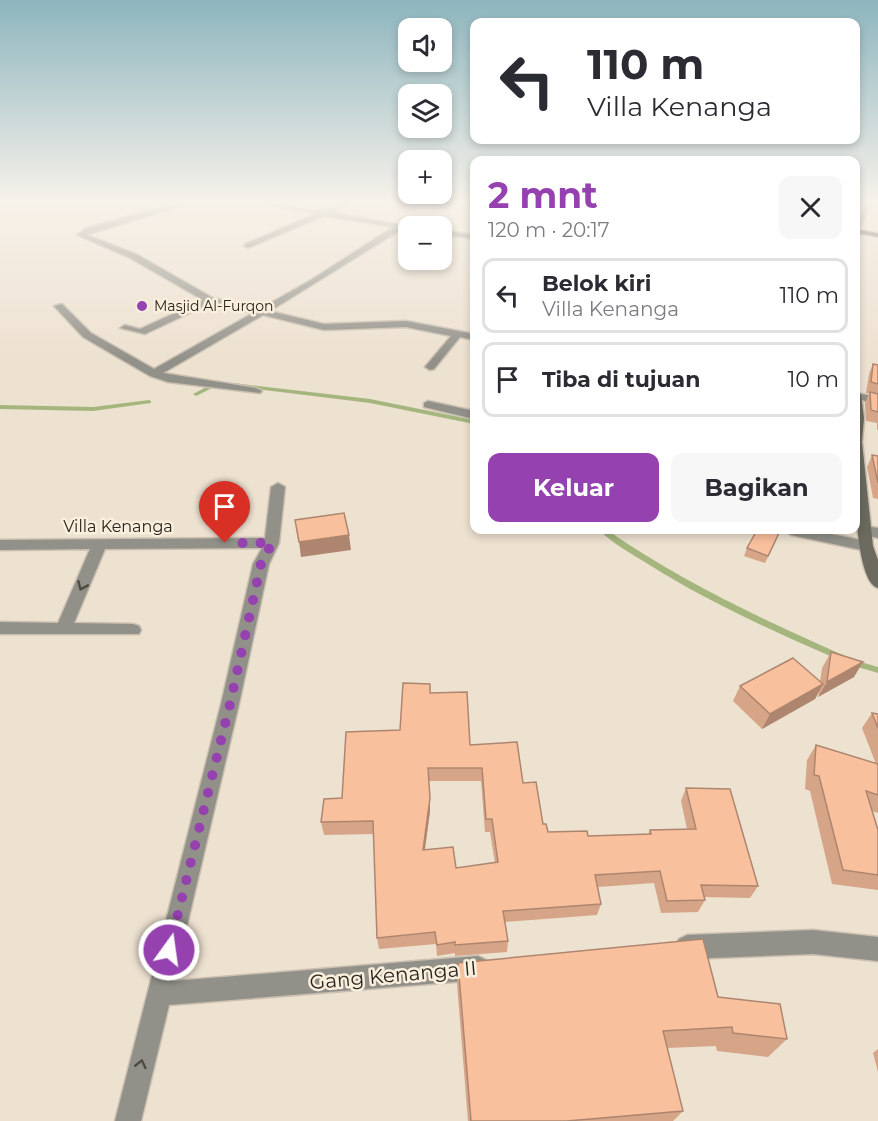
<!DOCTYPE html>
<html lang="id">
<head>
<meta charset="utf-8">
<style>
  :root { --surface:#fff; --page:#f7f7f7; --text:#2b2b33; --muted:#7c7c81; --line:#e1e1e2; --accent:#9541af }
  body { margin:0; font-family:Montserrat,sans-serif; background:var(--page); color:var(--text); height:100vh; display:flex; flex-direction:column; font-size:22px; white-space:nowrap }
  * { box-sizing:border-box; margin:0 }
  p { font-size:20px; color:var(--muted) }
  .icon { flex:none; width:33px; height:33px; fill:none; stroke:currentColor; stroke-width:2; stroke-linecap:round; stroke-linejoin:round }
  .map { position:relative; flex:1; overflow:hidden }
  .drawer { position:absolute; left:470px; top:156px; width:390px; height:378px; display:flex; flex-direction:column; background:var(--surface); border-radius:12px; box-shadow:0 3px 9px #0003 }
  .drawer>* { flex:none }
  .hud { position:absolute; left:470px; top:18px; width:390px; height:126px; border-radius:12px; box-shadow:0 3px 9px #0003; background:#fff; color:var(--text); overflow:hidden }
  .tools { position:absolute; left:398px; top:18px; display:grid; gap:12px }
  .tools a { display:grid; place-items:center; width:54px; height:54px; border-radius:12px; background:var(--surface); box-shadow:0 3px 9px #0003; font-size:30px }
  .pin { position:absolute; display:grid; place-items:center; width:51px; height:51px; color:#fff; margin:-62px -26px; border-radius:50% 50% 50% 0; rotate:-45deg; box-shadow:0 0 6px #0007 }
  .pin .icon { rotate:45deg }
  .me { position:absolute; width:66px; margin:-33px; rotate:14deg; stroke-linejoin:round; filter:drop-shadow(0 0 4px #0008) }
  .turn { display:flex; align-items:center; gap:21px; height:126px; padding:0 18px; font-size:27px }
  .turn .icon { width:78px; height:78px; stroke-width:2.5 }
  .turn b { display:block; font-size:42px; line-height:51px }
  .round { display:grid; place-items:center; flex:none; width:63px; height:63px; border-radius:12px; background:var(--page) }
  .headline { display:flex; align-items:center; justify-content:space-between; height:102px; padding:0 18px }
  h1 { font-size:36px; font-weight:700; line-height:45px; color:var(--accent) }
  .button { display:flex; gap:12px; margin-top:auto; padding:12px 18px }
  .button a { flex:1; height:69px; border-radius:12px; background:var(--accent); color:#fff; font-size:24px; font-weight:700; line-height:69px; text-align:center }
  .button a+a { background:var(--page); color:var(--text) }
  ul { padding:0; list-style:none }
  li { display:flex; align-items:center; gap:18px; height:75px; margin:0 12px 9px; padding:0 6px; border:3px solid var(--line); border-radius:12px }
  li div { flex:1 }
  li b { display:block; font-size:22px }
  li em { font-style:normal }
  .map>svg:first-child { display:block }
</style>
</head>
<body>
<div class="map">
<svg width="878" height="1121" viewBox="0 0 878 1121">
  <rect width="100%" height="100%" fill="#ede1d0"/>
  <g fill="none" stroke-linecap="round" stroke-linejoin="round">
    <!-- stream -->
    <path fill="#a4b67e" fill-rule="evenodd" d="M218 381 220 382V384L196 396 193 394Z
      M233 383 370 399 474 420V424L370 403 231 386V384Z
      M149 400 151 401V403L93 411 0 409V405L93 407Z
      M599 530H607C681 581 761 619 843 655L844 657 843 659 840 660 837 659C773 631 708 602 648 564 632 554 613 544 599 530Z
      M854 660 878 667V673L851 665 850 663 851 661Z"/>
    <defs>
      <path id="street" d="M177 203H189L87 235 136 254 213 298 260 309 311 280 393 227 324 216 248 248 244 246 245 244 315 214 257 203C275 203 311 213 324 210 334 209 340 203 351 203L332 212 407 226 270 311 324 324 406 321 474 334V340L460 337 434 369 430 370 425 367 451 336 406 327 324 330 263 315 163 373 256 388 262 391 260 393 168 382 150 376 83 337 54 306 62 304 91 333 154 369 253 313 211 303 145 334 120 328 125 325 140 329 203 300 130 258 77 235 86 228Z
        M443 203H453L449 205Z
        M863 203H871L859 230 855 232V221Z
        M441 230 474 235V239L441 234Z
        M855 393 878 397V403L855 399Z
        M428 401 474 411V419L424 407V403Z
        M278 483 285 487 279 543 269 564 239 704 174 981 478 956 486 960 490 968 486 976 478 980 169 1005 141 1121H115L221 704 253 564 262 548 105 549 74 623 133 624 139 626 141 630 139 634H0V622L58 623 90 549 0 550V540L265 538 271 487Z
        M865 526 878 528V538L860 534 858 531 860 528Z
        M784 530H811L866 541 873 546 866 551 791 535Z
        M813 930 878 937V961L813 954 687 959 679 955 675 947 679 939 687 935Z"/>
      <path id="secondary" d="M855 391 861 394 864 418 862 442 873 546 878 560V588C848 580 855 421 855 391Z"/>
      <path id="primary" d="M855 229 878 233V237L855 233Z"/>
    </defs>
    <!-- street casing -->
    <use href="#street" stroke="#cabfb0" stroke-width="3"/>
    <!-- secondary casing -->
    <use href="#secondary" stroke="#cabfb0" stroke-width="3"/>
    <!-- primary casing -->
    <use href="#primary" stroke="#cabfb0" stroke-width="3"/>
    <!-- street -->
    <use href="#street" fill="#929189" fill-rule="evenodd"/>
    <!-- secondary -->
    <use href="#secondary" fill="#6c6a5e" fill-rule="evenodd"/>
    <!-- primary -->
    <use href="#primary" fill="#514f41" fill-rule="evenodd"/>
  </g>
  <!-- wall -->
  <path fill="#d6a588" fill-rule="evenodd" d="M873 364 878 365V430H877V423L866 421 865 403 869 393H866L869 374Z
    M872 455 878 456V499L873 498 867 467Z
    M776 541 765 563 744 556 747 548Z
    M831 652 854 677 818 697 819 692 815 699 762 729 733 701 740 686 820 682 822 668Z
    M431 693 470 745 523 783 543 824 548 832 588 836 648 834 650 830 687 829 681 801 686 788 758 886 750 898 704 897 705 900 698 912 661 913 654 883 598 887 601 904 597 915 505 922 508 941 507 952 455 956V953L437 956 436 944 379 949 377 938 374 834 324 835 321 822 400 730ZM429 781H481L485 832H490L495 863 456 868 425 850 430 811Z
    M872 713 878 714V813L872 811 878 830V890L832 884 810 791 805 789 807 760 816 745 876 764 862 728Z
    M458 963 787 1039 768 1057 717 1051 716 1046 667 1048 683 1111 673 1121H468L457 984Z
    M878 1049V1072L873 1053Z"/>
  <!-- shaded-wall -->
  <path fill="#ae866f" d="M349 535 351 550 301 557 299 542Z
    M863 662 854 677 818 697 827 682Z
    M823 684 815 699 762 729 770 714Z
    M430 798V811L423 862V850Z"/>
  <!-- building -->
  <path fill="#f9c09e" stroke="#ae866f" stroke-width="1.5" fill-rule="evenodd" d="M873 364 878 365V384L871 382Z
    M870 392 878 394V412L871 410Z
    M872 455 878 456V483Z
    M344 513 349 535 299 542 295 520Z
    M757 530H768L779 533 768 556 747 548Z
    M831 652 863 662 827 682Z
    M793 658 823 684 770 714 740 686Z
    M403 683 430 684V693L467 692 470 745 517 742 523 783 536 782 543 824H546L548 832 587 831 588 836 651 834 650 830 696 829 686 788 730 789 758 886 701 885 705 900 667 901 660 871 595 875 601 904 503 911 508 941 455 945V942L437 945 435 932 377 938 373 821 321 822 324 799 342 798 346 732 400 730ZM428 768H482L486 819H492L498 862 456 868 453 847 423 850 430 798Z
    M872 713 878 714V728Z
    M816 745 878 764V795L866 791 878 830V875L843 870 819 776 814 775Z
    M703 939 718 997 780 1004 787 1039 733 1033 732 1027 663 1031 683 1111 567 1121H471L458 963Z"/>
  <!-- one-way arrows -->
  <defs><path id="oneway-chevron" d="M-2-3.5L2.5 0L-2 3.5" fill="none" stroke-width="1.6" stroke-linecap="round" stroke-linejoin="round" transform="scale(1.5)"/></defs>
  <g stroke="#4e4b44">
    <use href="#oneway-chevron" transform="translate(82 586) rotate(114)"/>
    <use href="#oneway-chevron" transform="translate(141 1064) rotate(-77)"/>
  </g>
  <!-- sky -->
  <linearGradient id="sky" x2="0" y2="1"><stop stop-color="#8db5be"/><stop offset="0.56" stop-color="#f7f2ea"/><stop offset="1" stop-color="#f7f2ea" stop-opacity="0"/></linearGradient>
  <rect width="878" height="360" fill="url(#sky)"/>
  <g fill="none" stroke-linecap="round" stroke-linejoin="round">
    <!-- route -->
    <path stroke="#9541af" stroke-width="10" stroke-dasharray="0 18" d="M169 950 230 704 261 564 272 543H225"/>
  </g>
  <!-- markers -->
  <circle fill="#9541af" stroke="#faeedd" stroke-width="2" cx="142" cy="306" r="6"/>
  <g text-anchor="middle" stroke-width="5" stroke-linejoin="round" paint-order="stroke">
    <!-- far-poi labels -->
    <g font-size="14" fill="#29251f" stroke="#faeedd" text-anchor="start">
      <text x="154" y="311">Masjid Al-Furqon</text>
    </g>
    <!-- street labels -->
    <g font-size="16" fill="#29251f" stroke="#faeedd">
      <text x="118" y="532">Villa Kenanga</text>
    </g>
    <!-- near-street labels -->
    <g font-size="20" fill="#29251f" stroke="#faeedd">
      <text transform="translate(393 975) rotate(-5)" y="7">Gang Kenanga II</text>
    </g>
  </g>
</svg>
<div class="tools">
<a><svg class="icon" aria-label="sound" viewBox="0 0 24 24"><path d="M4 9h4l5-4v14l-5-4H4zM17 9q2 3 0 6"/></svg></a>
<a><svg class="icon" aria-label="layers" viewBox="0 0 24 24"><path d="M12 4l9 5-9 5-9-5zM3 14l9 5 9-5"/></svg></a>
<a>+</a>
<a>−</a>
</div>
<div class="pin" style="left:225px;top:543px;background:#d93025"><svg class="icon" aria-label="arrive" viewBox="0 0 24 24"><path d="M6 21V4h12l-3 4 3 4H6"/></svg></div>
<svg class="me" style="left:169px;top:950px" viewBox="-20 -20 40 40"><circle r="17" fill="#9541af" stroke="#fff" stroke-width="3"/><path d="M0-11L8 9 0 5-8 9z" fill="#fff"/></svg>
<div class="hud">
<div class="turn"><svg class="icon" aria-label="left" viewBox="0 0 24 24"><path d="M17 20v-9H6M10 6l-5 5 5 5"/></svg><div><b>110 m</b>Villa Kenanga</div></div>
</div>
<section class="drawer">
<div class="headline"><div><h1>2 mnt</h1><p>120 m · 20:17</p></div><a class="round"><svg class="icon" aria-label="close" viewBox="0 0 24 24"><path d="M6 6l12 12M18 6L6 18"/></svg></a></div>
<ul>
<li><svg class="icon" aria-label="left" viewBox="0 0 24 24"><path d="M17 20v-9H6M10 6l-5 5 5 5"/></svg><div><b>Belok kiri</b><p>Villa Kenanga</p></div><em>110 m</em></li>
<li><svg class="icon" aria-label="arrive" viewBox="0 0 24 24"><path d="M6 21V4h12l-3 4 3 4H6"/></svg><div><b>Tiba di tujuan</b></div><em>10 m</em></li>
</ul>
<div class="button"><a>Keluar</a><a>Bagikan</a></div>
</section>
</div>
</body>
</html>
